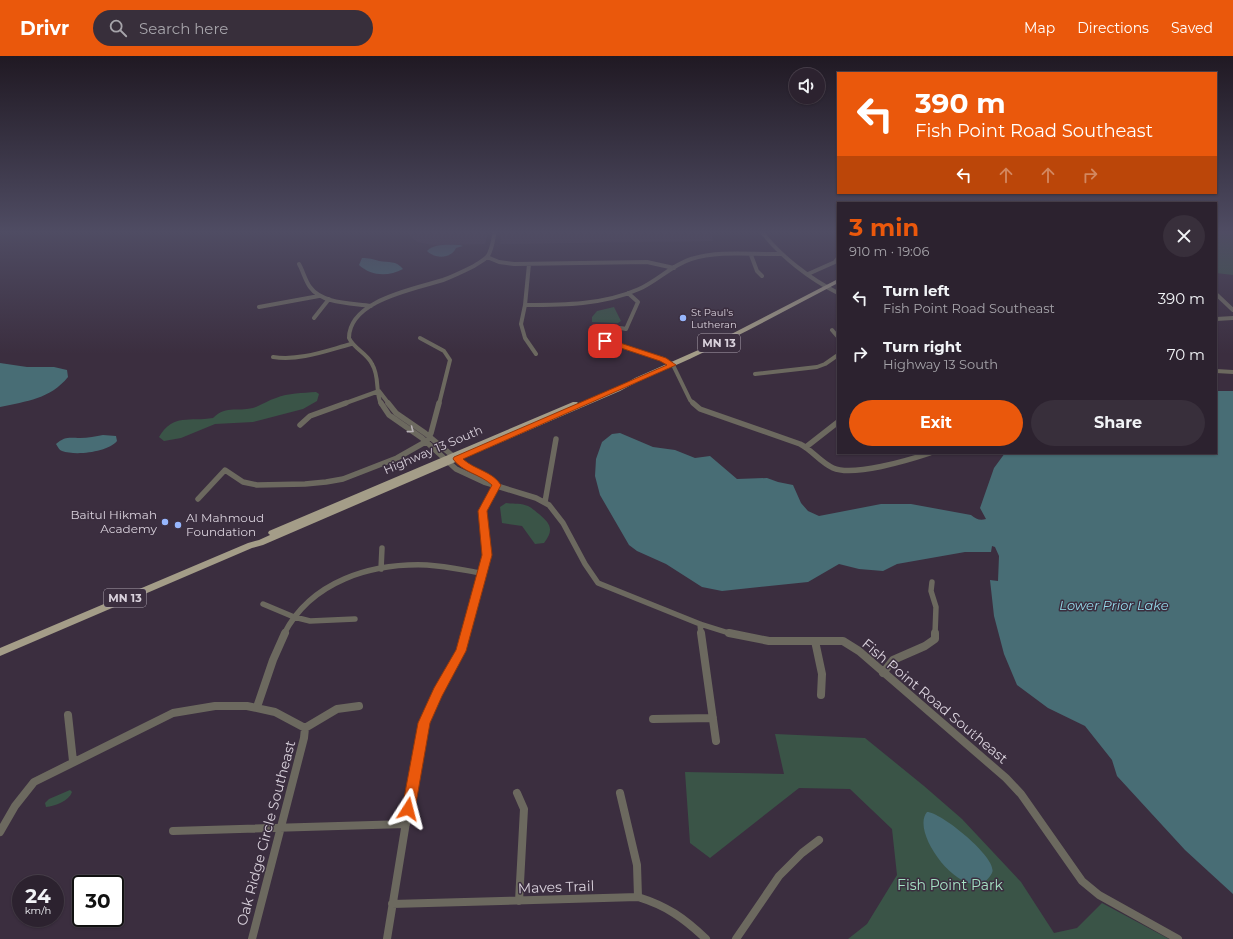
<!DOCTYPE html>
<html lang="en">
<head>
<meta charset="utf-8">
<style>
  :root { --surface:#2c222f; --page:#382f3b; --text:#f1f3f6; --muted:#a6a4aa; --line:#483f4b; --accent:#ea580c }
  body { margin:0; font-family:Montserrat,sans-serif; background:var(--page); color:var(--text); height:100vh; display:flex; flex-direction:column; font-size:15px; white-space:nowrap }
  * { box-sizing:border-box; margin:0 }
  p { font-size:13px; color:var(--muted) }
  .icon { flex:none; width:22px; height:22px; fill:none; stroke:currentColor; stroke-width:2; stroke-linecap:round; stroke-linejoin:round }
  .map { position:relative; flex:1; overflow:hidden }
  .drawer { position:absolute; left:837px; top:146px; width:380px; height:252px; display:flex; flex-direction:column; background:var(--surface); border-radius:0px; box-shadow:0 1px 3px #0004,0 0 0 1px var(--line) }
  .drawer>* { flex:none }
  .banner { position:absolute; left:837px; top:16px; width:380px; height:122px; border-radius:0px; box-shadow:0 1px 3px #0004,0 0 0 1px var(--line); background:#ea580c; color:#fff; overflow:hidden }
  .controls { position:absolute; left:789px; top:12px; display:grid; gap:8px }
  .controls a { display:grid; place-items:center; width:36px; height:36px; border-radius:50%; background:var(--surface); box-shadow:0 1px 3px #0004,0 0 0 1px var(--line); font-size:20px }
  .speed { position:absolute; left:12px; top:819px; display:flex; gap:8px; font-size:20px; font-weight:700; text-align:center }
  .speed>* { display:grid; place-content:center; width:52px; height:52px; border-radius:50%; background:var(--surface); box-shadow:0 1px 3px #0004,0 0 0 1px var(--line); line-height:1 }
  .speed small { font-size:10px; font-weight:400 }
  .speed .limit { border:2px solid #111; border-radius:6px; background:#fff; color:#111 }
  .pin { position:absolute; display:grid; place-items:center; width:34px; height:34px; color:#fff; margin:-17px; border-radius:8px; box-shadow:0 2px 6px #0006 }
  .me { position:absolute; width:44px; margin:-22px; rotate:9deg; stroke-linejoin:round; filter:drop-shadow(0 0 3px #0008) }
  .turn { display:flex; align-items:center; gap:14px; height:84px; padding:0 12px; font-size:18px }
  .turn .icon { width:52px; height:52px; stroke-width:2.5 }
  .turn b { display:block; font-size:28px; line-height:34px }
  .lanes { display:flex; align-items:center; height:38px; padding:0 12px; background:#0003; justify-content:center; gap:20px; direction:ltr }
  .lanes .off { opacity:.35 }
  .round { display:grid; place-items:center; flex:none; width:42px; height:42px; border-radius:21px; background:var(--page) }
  .headline { display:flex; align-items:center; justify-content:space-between; height:68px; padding:0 12px }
  h1 { font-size:24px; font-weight:700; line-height:30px; color:var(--accent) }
  .cta { display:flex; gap:8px; margin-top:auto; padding:8px 12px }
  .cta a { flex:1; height:46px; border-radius:24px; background:var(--accent); color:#fff; font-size:16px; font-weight:700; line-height:46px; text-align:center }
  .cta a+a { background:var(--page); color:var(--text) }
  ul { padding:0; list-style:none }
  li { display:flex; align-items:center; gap:12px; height:56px; padding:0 12px }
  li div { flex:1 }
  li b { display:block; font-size:15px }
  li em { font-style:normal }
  header { display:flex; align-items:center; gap:24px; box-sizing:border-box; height:56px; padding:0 20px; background:var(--accent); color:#fff }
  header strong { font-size:19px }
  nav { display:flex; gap:22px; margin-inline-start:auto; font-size:14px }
  .search { width:280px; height:36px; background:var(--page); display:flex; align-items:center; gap:10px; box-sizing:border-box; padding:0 14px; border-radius:22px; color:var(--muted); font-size:15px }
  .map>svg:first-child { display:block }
</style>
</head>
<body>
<header>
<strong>Drivr</strong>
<div class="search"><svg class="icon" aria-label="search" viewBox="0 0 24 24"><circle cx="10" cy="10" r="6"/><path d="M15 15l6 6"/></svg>Search here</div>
<nav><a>Map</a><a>Directions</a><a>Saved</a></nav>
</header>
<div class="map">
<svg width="1233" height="883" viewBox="0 0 1233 883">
  <rect width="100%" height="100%" fill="#3b2e3f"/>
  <!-- built -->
  <path fill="#48374d" d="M404 175H489L485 188 433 189 417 186Z
    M502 175H711L713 185 500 188Z"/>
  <!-- green -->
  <path fill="#3a5447" d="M1216 175H1233V219L1216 217Z
    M614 251 621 265 618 267 592 266V261L597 255Z
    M316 336 319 338 317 345 303 353 253 366 215 368 181 382 164 385 159 381C173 357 190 366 213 362 227 348 239 357 256 351 263 348 269 344 276 342 288 337 303 337 316 336Z
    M506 447C513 448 521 447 528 450 532 452 535 455 539 458 551 468 554 474 544 487L535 488 522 470 502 467 500 451Z
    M775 678 865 682 924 730 962 763 1021 826 1054 877 1077 872 1102 847 1169 883H848L867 868 897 819 892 773 850 733 799 732 710 802 690 787 685 716 784 718Z
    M70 734 72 736C69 745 55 750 46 751L45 747 49 743Z"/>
  <!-- water -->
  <path fill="#486d75" d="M460 189 463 190 456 192C451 203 435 203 427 195 434 187 451 189 460 189Z
    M362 202C369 202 373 203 379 205 389 207 396 204 403 213 388 221 371 220 359 209Z
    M0 307 27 311H54L67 314 68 321C50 343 27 345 0 351Z
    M1216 335H1233V838L1185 794 1117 720 1112 704 1085 670 1048 652 1017 629 1004 598 994 560 990 524 998 525 999 500 995 491 992 490 991 496H965L897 508 883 515 859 513 839 508 808 526 722 535 702 531 666 508 637 495 629 489 600 439 595 420 596 403 602 386 612 378 620 377 653 391 675 394 695 402 710 400 737 423 767 422 778 426 793 429 801 447 808 455 819 460 881 448H911L971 459C976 463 980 465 986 463L980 452 994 412 1005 397H1216Z
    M103 379 116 380 117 385C108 396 76 400 62 395 59 394 58 391 56 388 65 380 70 382 80 382 88 382 96 380 103 379Z
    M927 756C941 756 999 803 992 817 971 857 908 778 927 756Z"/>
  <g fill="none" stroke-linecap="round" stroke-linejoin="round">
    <!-- minor-far2 -->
    <path stroke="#6c695f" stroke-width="4" d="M761 175C780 200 810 223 838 237
      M751 199 757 215 762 220
      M487 201 499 206 514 208 647 206 674 212
      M299 208C303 215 305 224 310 231 322 248 352 247 371 250
      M529 208 525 249 521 268 525 282 536 298
      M808 218 835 206 838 202
      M628 237 638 246 626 273C617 271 610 272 602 276V280L605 285 663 303 673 309 690 344 694 348
      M1216 238 1233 254
      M525 249C563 249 603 249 639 233 657 225 672 209 691 203 720 194 753 199 782 198
      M259 251 319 240
      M314 262 329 243
      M1216 263 1233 262
      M832 274 838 281
      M420 282 444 295 450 304 439 348
      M273 301C300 305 325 295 351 288
      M1216 315 1233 316
      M755 318 817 311 825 308 838 299
      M379 335 389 348
      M343 348 379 335
      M381 348C375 336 380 321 372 308 367 297 354 293 349 282 349 244 415 233 443 224 454 220 464 215 474 210 478 207 483 205 487 201 492 195 493 183 495 175"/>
    <!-- minor-far1 -->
    <path stroke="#6c695f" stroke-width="5.5" d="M381 347 389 359 422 382 456 413 484 426 536 442 549 449 563 467 585 508 598 527 700 568 732 578
      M388 347 396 357 425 377 465 410 490 422 496 429
      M693 347 700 353 800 388C812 394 820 406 833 412 853 421 909 404 930 397
      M300 369 310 360 346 347
      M806 391 838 366
      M198 443 225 414 243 426 257 429 305 428 326 426 343 423 397 402 427 385 431 377 439 347
      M545 446 556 383
      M381 513 382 492
      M932 526 931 535 936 551 935 578
      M263 548 294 561 310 565 355 563
      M700 568 701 578
      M284 578C311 525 371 507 427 509 445 510 463 514 481 517
      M466 578 487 499 482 455 496 429"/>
    <!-- minor -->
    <path stroke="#6c695f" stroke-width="8" d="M701 577 716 685
      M729 577 769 585H843L859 595 1006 722 1021 738 1082 825 1099 839 1178 883
      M815 585 822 618 821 639
      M883 617 893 604 925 590 935 583V577
      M257 651 273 604 285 577
      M68 659 73 705
      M653 663 713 662
      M305 672 337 653 359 650
      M517 737 524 753 519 845
      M620 737 637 809 638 841
      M173 775 406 768
      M0 776 15 750 34 726 173 657 215 650H247L275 656 305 672 304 682 252 883
      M392 848 638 841C667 850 684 862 706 883
      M387 883 418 693 424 667 438 636 461 595 466 577
      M736 883 779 820 802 797 819 784"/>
    <!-- major -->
    <path fill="#a49d88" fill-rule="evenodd" d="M838 223V227C792 251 747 276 700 298 674 311 646 320 620 335L263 489 252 492 0 600V592L248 487 259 484 270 479 268 477 269 475 573 346H577L578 347 577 348 489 387 616 333 635 322 712 288Z"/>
  </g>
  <!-- one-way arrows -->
  <defs><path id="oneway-chevron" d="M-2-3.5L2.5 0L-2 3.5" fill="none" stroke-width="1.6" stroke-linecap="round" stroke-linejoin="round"/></defs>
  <use stroke="#b8b2b6" href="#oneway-chevron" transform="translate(411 374) rotate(37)"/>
  <!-- sky -->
  <linearGradient id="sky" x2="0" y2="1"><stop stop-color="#201923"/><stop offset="0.59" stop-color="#4f4c63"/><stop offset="1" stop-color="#4f4c63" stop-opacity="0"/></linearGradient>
  <rect width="1233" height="298" fill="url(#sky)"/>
  <!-- route -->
  <path fill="#ea580c" stroke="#983908" d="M603 283H608L666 302 676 309 463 403C475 414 492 415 501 429L487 455 492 499 466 595 442 640 430 667 415 753 413 757 408 759 404 757 402 753 418 667 434 632 456 594 482 499 478 455 492 429C480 418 462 416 453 403L454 401 667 309 660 305 603 286Z"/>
  <!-- markers -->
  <g fill="#97b6fd" stroke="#3b2e3f" stroke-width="1.5">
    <circle cx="683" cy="262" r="4"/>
    <circle cx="165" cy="466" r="4"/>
    <circle cx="178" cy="469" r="4"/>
  </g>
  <g text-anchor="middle" stroke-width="3" stroke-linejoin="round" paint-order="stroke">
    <!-- far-poi labels -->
    <g font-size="10" fill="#d9d1dc" stroke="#3b2e3f" text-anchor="start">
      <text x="691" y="260">St Paul's<tspan x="691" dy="12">Lutheran</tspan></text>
    </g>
    <!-- shield labels -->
    <g fill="#3b2e3f" stroke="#aaa0ad" stroke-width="1">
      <rect x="698" y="278" width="42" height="18" rx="3"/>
      <rect x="104" y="533" width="42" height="18" rx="3"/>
    </g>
    <g font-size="11" font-weight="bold" fill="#d9d1dc">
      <text x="719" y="291">MN 13</text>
      <text x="125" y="546">MN 13</text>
    </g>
    <!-- street labels -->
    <g font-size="12" fill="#d9d1dc" stroke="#3b2e3f">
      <text transform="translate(433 394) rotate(-23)" y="4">Highway 13 South</text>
    </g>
    <!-- poi labels -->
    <g font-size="12" fill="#d9d1dc" stroke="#3b2e3f" text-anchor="end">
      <text x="157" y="463">Baitul Hikmah<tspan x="157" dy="14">Academy</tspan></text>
      <text x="186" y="466" text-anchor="start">Al Mahmoud<tspan x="186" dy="14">Foundation</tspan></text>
    </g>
    <!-- water labels -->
    <g font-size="13" font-style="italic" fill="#95dcec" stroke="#3b2e3f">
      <text x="1114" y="554">Lower Prior Lake</text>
    </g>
    <!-- near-street labels -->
    <g font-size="14" fill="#d9d1dc" stroke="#3b2e3f">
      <text transform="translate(935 645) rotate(40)" y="5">Fish Point Road Southeast</text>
      <text transform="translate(266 777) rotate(-75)" y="5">Oak Ridge Circle Southeast</text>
      <text transform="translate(556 831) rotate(-2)" y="5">Maves Trail</text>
    </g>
    <!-- near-park labels -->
    <g font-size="14" fill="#a5e2c4" stroke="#3b2e3f">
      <text x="950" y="834">Fish Point Park</text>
    </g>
  </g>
</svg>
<div class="controls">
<a><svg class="icon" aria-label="sound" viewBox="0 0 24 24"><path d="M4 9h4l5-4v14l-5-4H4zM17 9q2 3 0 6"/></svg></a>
</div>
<div class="speed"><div>24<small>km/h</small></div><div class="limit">30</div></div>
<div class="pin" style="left:605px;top:285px;background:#d93025"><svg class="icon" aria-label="arrive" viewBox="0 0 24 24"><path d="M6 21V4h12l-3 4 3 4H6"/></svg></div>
<svg class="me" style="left:408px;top:753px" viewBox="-20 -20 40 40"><path d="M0-17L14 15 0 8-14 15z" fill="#ea580c" stroke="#fff" stroke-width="4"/></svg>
<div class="banner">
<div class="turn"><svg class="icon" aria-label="left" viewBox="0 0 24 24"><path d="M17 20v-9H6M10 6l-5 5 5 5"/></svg><div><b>390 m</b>Fish Point Road Southeast</div></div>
<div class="lanes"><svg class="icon" aria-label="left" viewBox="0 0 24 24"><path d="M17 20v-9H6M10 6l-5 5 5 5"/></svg><svg class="icon off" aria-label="ahead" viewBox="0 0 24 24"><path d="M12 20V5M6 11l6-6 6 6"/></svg><svg class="icon off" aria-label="ahead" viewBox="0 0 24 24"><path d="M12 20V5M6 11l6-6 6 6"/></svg><svg class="icon off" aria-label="right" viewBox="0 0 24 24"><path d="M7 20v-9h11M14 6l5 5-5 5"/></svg></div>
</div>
<section class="drawer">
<div class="headline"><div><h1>3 min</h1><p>910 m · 19:06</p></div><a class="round"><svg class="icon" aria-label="close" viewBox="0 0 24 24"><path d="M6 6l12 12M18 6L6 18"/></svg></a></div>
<ul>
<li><svg class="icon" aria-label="left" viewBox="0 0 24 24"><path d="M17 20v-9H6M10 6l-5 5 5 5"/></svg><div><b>Turn left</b><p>Fish Point Road Southeast</p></div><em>390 m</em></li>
<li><svg class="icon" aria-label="right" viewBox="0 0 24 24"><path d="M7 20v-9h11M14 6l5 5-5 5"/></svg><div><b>Turn right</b><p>Highway 13 South</p></div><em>70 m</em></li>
</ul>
<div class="cta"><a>Exit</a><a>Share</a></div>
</section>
</div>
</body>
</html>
